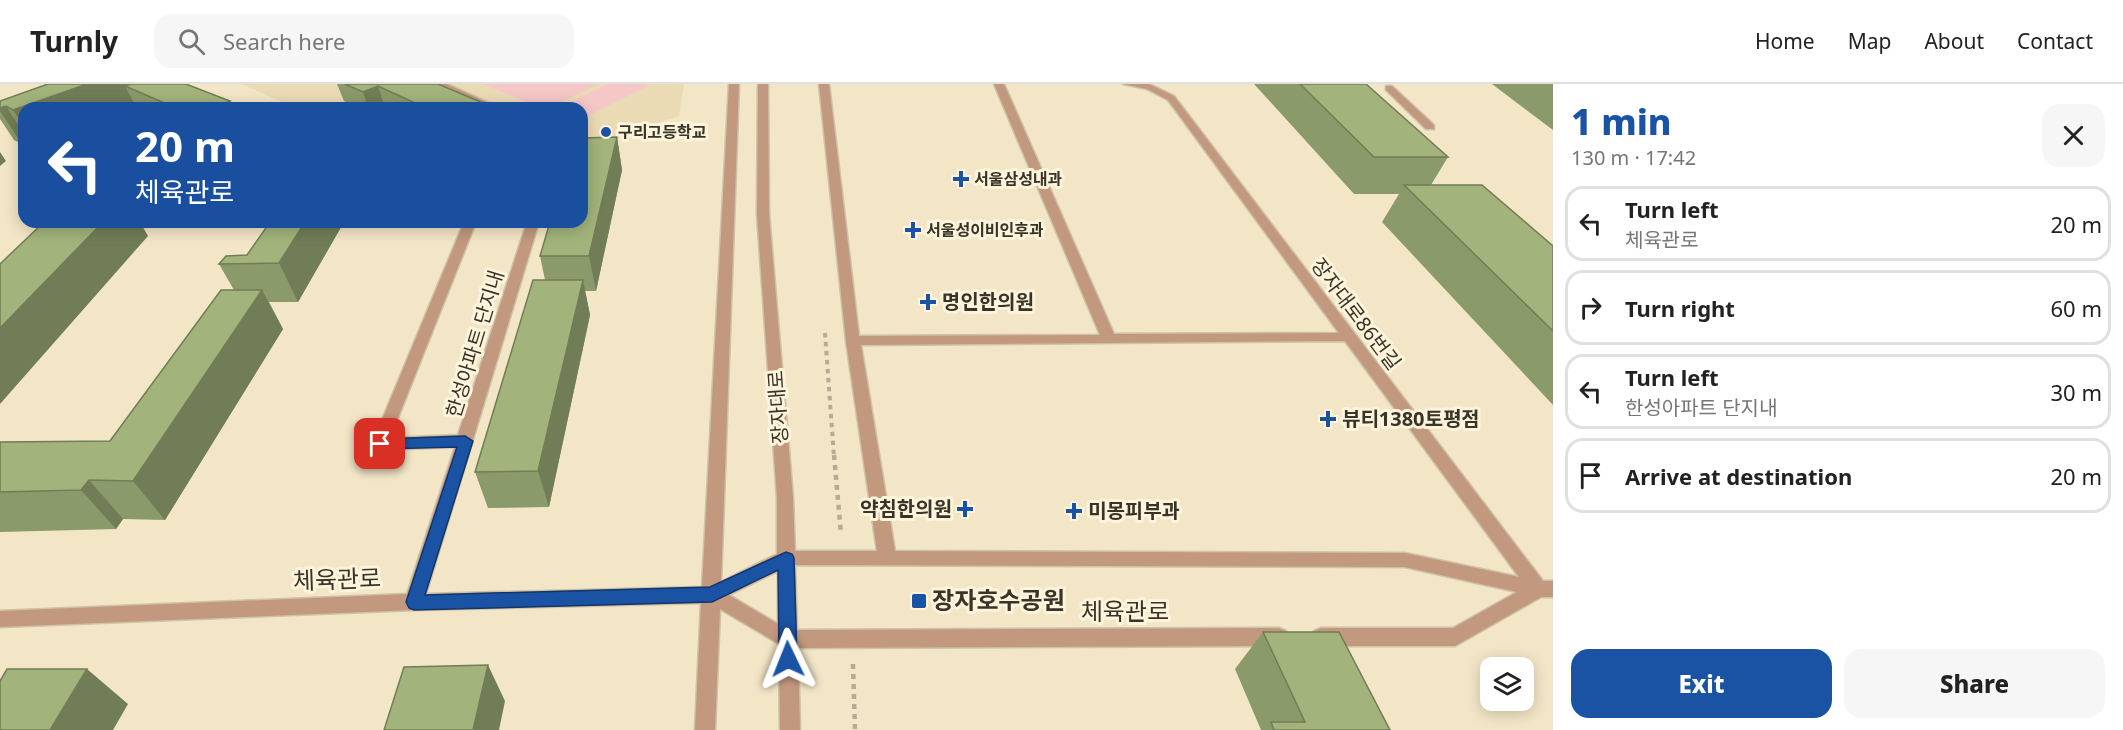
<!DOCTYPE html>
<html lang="en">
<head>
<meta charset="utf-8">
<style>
  :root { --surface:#fff; --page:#f6f6f6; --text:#222; --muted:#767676; --line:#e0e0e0; --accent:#1b53a4 }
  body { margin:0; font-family:"Noto Sans","Noto Sans KR",sans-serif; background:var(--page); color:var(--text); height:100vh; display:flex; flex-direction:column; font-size:22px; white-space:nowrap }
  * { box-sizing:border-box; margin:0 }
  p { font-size:20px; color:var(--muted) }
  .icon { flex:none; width:33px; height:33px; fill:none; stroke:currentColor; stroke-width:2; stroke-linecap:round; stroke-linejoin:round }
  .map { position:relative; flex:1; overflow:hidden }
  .sheet { display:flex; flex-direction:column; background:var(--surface); width:570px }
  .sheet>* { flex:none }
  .hud { position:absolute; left:18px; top:18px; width:570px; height:126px; border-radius:18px; box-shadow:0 3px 15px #0003; background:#1a4fa0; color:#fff; overflow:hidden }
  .buttons { position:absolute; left:1480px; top:573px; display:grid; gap:12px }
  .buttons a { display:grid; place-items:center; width:54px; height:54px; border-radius:12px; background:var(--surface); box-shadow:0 3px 15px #0003; font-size:30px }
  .pin { position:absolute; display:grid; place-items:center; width:51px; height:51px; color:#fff; margin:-26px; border-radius:12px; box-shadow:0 3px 9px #0006 }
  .me { position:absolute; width:66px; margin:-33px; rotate:358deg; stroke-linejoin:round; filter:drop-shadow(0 0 4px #0008) }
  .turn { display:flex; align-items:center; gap:21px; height:126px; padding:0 18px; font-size:27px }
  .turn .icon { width:78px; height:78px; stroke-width:2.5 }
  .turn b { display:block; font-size:42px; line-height:51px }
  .round { display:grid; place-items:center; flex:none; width:63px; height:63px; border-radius:18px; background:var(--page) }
  .headline { display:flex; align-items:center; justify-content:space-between; height:102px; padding:0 18px }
  h1 { font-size:36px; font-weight:800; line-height:45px; color:var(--accent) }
  .action { display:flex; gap:12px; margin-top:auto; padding:12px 18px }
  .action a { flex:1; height:69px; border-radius:18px; background:var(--accent); color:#fff; font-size:24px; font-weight:800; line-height:69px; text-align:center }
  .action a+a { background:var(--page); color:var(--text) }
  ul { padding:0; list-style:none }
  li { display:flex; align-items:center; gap:18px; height:75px; margin:0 12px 9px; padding:0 6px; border:3px solid var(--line); border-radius:18px }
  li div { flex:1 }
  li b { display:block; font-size:22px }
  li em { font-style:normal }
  header { display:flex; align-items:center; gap:36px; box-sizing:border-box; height:84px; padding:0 30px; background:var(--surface); border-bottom:2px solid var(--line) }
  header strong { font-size:28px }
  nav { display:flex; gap:33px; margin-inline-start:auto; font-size:21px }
  .search { width:420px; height:54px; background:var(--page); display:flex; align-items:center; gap:15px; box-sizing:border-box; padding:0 21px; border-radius:18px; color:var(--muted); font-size:22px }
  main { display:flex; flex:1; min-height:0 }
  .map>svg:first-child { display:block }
</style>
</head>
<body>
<header>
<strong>Turnly</strong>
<div class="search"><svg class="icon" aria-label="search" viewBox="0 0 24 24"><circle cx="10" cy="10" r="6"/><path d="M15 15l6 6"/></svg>Search here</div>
<nav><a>Home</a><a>Map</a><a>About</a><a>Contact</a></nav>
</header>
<main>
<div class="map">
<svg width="1553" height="646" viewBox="0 0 1553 646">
  <rect width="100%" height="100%" fill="#f3e6c7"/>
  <!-- built -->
  <path fill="#ebdbb5" d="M241 0H684L679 32 582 64V24H296Z"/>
  <!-- green -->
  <path fill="#f5c8c7" d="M483 0H599L549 24H540Z
    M608 0H642L648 2 582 35V24H558Z"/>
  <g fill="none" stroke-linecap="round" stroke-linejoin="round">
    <defs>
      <path id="minor" d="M434 0H447L500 24H487Z
        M729 0H739L721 498 777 470V414L757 130 758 0H768L769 130 793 414 795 467H877L846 257 819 0H829L859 252 1100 251 994 0H1004L1114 250 1339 249 1168 16 1147 5 1123 0H1149L1174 12 1543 497H1553V513H1541L1455 562H1321L1314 559 1311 553 1314 547 1321 544H1453L1517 508 1405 483 795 481 797 546 1279 544 1286 547 1289 553 1286 559 1279 562 798 564 800 646H780L779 560 720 525 715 646H695L701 519 414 526 0 543V527L407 510 455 363 380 366 374 364 372 360 464 138H476L390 354 458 351 527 138H539L426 510 702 503ZM1345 257 1519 493 1405 469 895 467 861 261ZM778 487V540L729 511Z
        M1386 2H1392L1434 41V45H1426L1386 6Z"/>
    </defs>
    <!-- minor casing -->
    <use href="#minor" stroke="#cec2a7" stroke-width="3"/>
    <!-- path-far1 -->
    <path stroke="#b6ac93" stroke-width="4" stroke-dasharray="4.5 4.5" stroke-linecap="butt" d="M825 249 834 373"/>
    <!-- path -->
    <path stroke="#b6ac93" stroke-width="4.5" stroke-dasharray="5 5" stroke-linecap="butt" d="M834 371 841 450
      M853 580 855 646"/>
    <!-- minor -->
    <use href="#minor" fill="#c2987e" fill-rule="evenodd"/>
  </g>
  <!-- wall -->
  <path fill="#8b9a6a" d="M48 0H186L230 17 233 22 237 24H137L134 19 131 21 24 24V59L22 60 14 56 0 35V17Z
    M337 0H438L495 24H358L344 17Z
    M1254 0H1366L1448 73 1431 101 1553 162V321L1382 138 1399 110H1354Z
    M1492 0H1553V46Z
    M617 53 622 86 596 207H585L590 231 549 423 488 424 475 388 545 196 540 172Z
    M270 138H344L298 218H269L283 245 165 436 123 435 116 445 0 448V358L110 357 234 206 219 180 247 171Z
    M1263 548 1390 646H1261L1235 585Z"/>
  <!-- shaded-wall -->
  <path fill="#717d56" d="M87 0H149L125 2 134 19 131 21 132 24H24V42L13 26Z
    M378 2 385 24H368L363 8Z
    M6 22 24 50V59L22 60 0 27V24Z
    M617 53 622 86 596 207 589 172Z
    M0 68 6 77 0 82Z
    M103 138H140L148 152 0 320V244Z
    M305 138H344L298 218 279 179Z
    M583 196 590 231 549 423 538 387Z
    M262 206 283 245 165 436 133 397Z
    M89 396 123 435 116 445 81 406Z
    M488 581 505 617 499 646H473Z
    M87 585 128 620 113 646H50Z"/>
  <!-- building -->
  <path fill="#a2b37b" stroke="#717d56" stroke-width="1.5" d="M48 0H87L13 26 6 22 0 24V17Z
    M131 0H186L230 17 225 19 237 24H176L125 2Z
    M345 0H438L495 24H426L378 2 363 8Z
    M1300 0H1366L1448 73H1374Z
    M617 53 589 172H540L550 138H582V54Z
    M1404 101H1482L1553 162V247Z
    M44 138H103L0 244V180Z
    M270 138H305L279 179 219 180 226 172 247 171Z
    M533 196H583L538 387 475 388Z
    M221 206H262L133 397 89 396 81 406 0 408V358L110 357Z
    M1263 548H1339L1390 646H1274L1271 638H1305Z
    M488 581 473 646H384L404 583Z
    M7 585H87L50 646H0V597Z"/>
  <!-- route -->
  <path fill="#1b53a4" stroke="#12366b" stroke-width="1.5" d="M465 352 473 357 425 511 710 503 786 468 792 470 794 474 797 575 794 581 788 583 782 581 779 575 778 486 712 518 414 526 409 524 406 518 457 363 380 365 373 360 380 355Z"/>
  <!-- markers -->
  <g fill="#1b53a4" stroke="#fef3db" stroke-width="2">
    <circle cx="606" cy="48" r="6"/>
    <path d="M958 86h6v6h6v6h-6v6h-6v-6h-6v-6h6z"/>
    <path d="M910 137h6v6h6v6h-6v6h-6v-6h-6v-6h6z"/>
    <path d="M925 209h6v6h6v6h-6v6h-6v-6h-6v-6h6z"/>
    <path d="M1325 326h6v6h6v6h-6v6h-6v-6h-6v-6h6z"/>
    <path d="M962 416h6v6h6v6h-6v6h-6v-6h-6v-6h6z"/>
    <path d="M1071 418h6v6h6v6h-6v6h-6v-6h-6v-6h6z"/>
    <rect x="911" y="509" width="16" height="16" rx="3"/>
  </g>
  <g text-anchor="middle" stroke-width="6" stroke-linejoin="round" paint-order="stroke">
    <!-- far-poi labels -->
    <g font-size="16" font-weight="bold" fill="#393428" stroke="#fef3db" text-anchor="start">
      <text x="618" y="54">구리고등학교</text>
      <text x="974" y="101">서울삼성내과</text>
      <text x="926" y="152">서울성이비인후과</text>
    </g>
    <!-- poi labels -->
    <g font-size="20" font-weight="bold" fill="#393428" stroke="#fef3db" text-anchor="start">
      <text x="942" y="225">명인한의원</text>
      <text x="1342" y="342">뷰티1380토평점</text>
      <text x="952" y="432" text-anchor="end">약침한의원</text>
      <text x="1088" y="434">미몽피부과</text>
    </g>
    <!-- street labels -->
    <g font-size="20" fill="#393428" stroke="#fef3db">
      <text transform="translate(1356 230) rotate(53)" y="7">장자대로86번길</text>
      <text transform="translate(475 260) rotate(-73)" y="7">한성아파트 단지내</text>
      <text transform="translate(778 323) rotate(-94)" y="7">장자대로</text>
    </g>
    <!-- near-street labels -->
    <g font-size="24" fill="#393428" stroke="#fef3db">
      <text transform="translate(337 496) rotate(-2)" y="8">체육관로</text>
      <text x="1125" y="536">체육관로</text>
    </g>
    <!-- near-poi labels -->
    <g font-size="24" font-weight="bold" fill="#393428" stroke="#fef3db" text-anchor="start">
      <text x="932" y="525">장자호수공원</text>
    </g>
  </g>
</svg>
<div class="buttons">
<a><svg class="icon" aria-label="layers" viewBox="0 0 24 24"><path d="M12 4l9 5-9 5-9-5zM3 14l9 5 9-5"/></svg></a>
</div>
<div class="pin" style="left:380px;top:360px;background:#d93025"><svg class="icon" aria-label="arrive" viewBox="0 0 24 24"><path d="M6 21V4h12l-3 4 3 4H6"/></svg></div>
<svg class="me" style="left:788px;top:575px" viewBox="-20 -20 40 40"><path d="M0-17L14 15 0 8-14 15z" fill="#1b53a4" stroke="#fff" stroke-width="4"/></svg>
<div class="hud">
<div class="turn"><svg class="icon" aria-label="left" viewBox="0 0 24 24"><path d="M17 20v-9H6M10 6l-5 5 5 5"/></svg><div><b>20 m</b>체육관로</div></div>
</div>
</div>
<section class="sheet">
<div class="headline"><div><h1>1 min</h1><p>130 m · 17:42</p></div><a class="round"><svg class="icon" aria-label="close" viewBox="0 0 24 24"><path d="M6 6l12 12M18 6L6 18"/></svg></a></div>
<ul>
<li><svg class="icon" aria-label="left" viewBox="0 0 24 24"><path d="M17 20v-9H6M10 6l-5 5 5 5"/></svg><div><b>Turn left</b><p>체육관로</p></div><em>20 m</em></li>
<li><svg class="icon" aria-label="right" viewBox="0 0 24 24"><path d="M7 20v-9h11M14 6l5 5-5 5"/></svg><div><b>Turn right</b></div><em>60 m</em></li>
<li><svg class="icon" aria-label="left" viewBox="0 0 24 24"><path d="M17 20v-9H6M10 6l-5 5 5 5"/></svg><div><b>Turn left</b><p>한성아파트 단지내</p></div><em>30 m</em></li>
<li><svg class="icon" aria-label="arrive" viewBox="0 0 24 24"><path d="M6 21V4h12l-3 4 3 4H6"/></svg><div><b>Arrive at destination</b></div><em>20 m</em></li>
</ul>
<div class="action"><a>Exit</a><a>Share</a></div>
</section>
</main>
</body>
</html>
